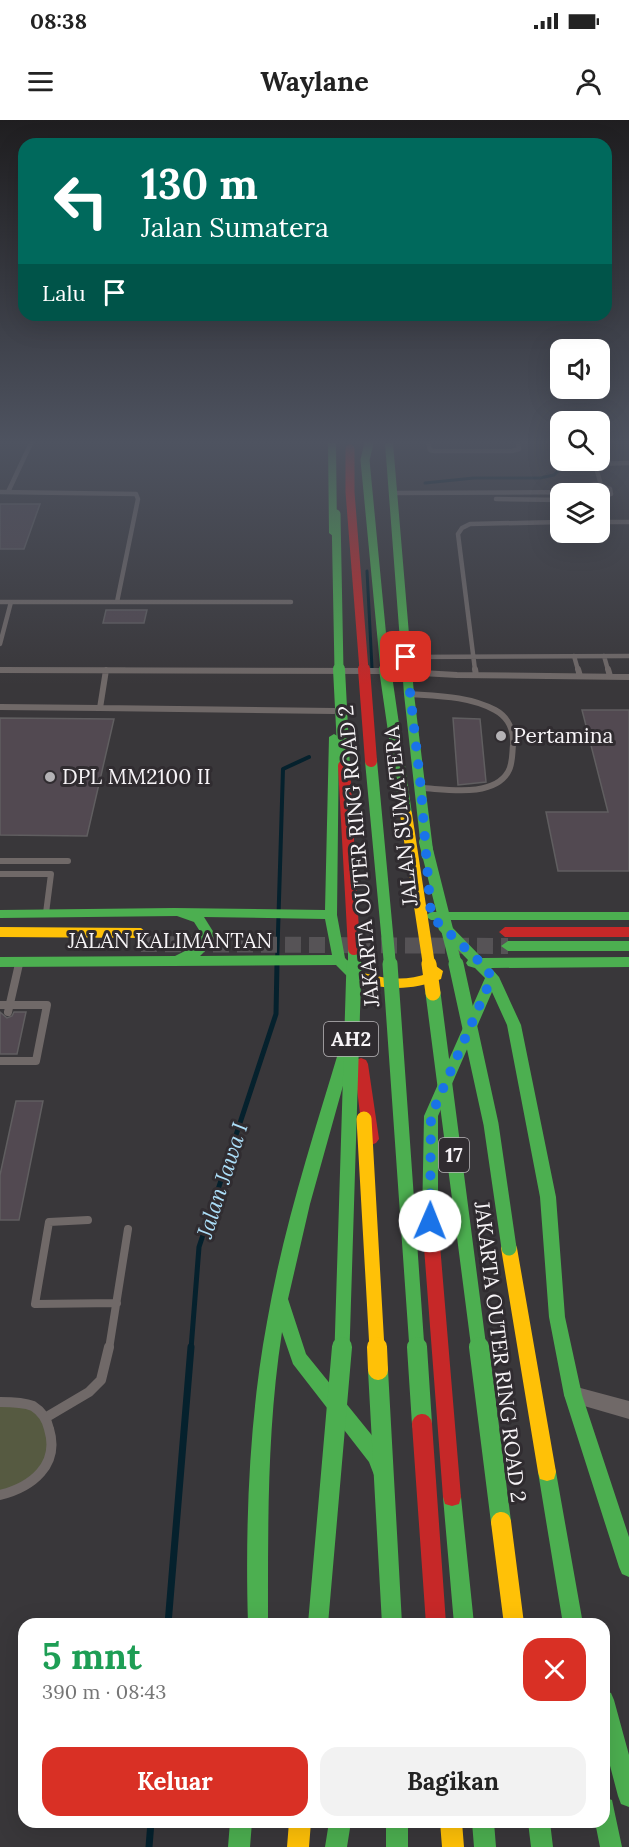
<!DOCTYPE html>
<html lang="id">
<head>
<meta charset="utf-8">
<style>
  :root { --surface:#fff; --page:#f2f2f2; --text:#222; --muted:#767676; --accent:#d93025 }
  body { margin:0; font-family:Lora,serif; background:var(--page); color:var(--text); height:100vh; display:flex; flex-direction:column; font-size:22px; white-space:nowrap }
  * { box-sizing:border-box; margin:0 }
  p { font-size:20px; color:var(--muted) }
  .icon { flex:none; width:33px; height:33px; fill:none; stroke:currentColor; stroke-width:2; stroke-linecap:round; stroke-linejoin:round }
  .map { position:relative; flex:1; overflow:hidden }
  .details { position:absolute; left:18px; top:1498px; width:592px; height:210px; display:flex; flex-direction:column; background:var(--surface); border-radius:18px; box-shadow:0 6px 24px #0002 }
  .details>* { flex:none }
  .guide { position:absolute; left:18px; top:18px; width:594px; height:183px; border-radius:18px; box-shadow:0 6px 24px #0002; background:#00695c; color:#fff; overflow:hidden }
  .controls { position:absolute; left:550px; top:219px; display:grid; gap:12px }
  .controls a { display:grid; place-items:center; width:60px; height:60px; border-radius:12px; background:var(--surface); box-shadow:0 6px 24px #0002; font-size:30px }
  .pin { position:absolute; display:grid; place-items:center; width:51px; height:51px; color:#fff; margin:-26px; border-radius:12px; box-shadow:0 3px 9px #0006 }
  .me { position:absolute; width:66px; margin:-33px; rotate:1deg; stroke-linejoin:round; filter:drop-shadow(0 0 4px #0008) }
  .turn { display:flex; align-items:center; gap:21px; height:126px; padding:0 24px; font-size:27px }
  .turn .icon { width:78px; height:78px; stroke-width:2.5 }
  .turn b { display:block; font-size:42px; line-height:51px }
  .then { display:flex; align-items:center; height:57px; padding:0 24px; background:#0003; gap:12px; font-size:22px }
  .round { display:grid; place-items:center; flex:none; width:63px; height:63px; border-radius:18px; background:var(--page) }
  .head { display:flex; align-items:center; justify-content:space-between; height:102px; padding:0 24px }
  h1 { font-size:36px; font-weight:800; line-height:45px; color:#1e9e55 }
  .primary-button { display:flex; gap:12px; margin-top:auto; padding:12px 24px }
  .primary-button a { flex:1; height:69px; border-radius:18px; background:var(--accent); color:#fff; font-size:24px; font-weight:800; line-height:69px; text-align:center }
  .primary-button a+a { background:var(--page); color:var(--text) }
  .status { display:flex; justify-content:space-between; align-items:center; height:42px; padding:0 30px; background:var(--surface); direction:ltr }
  .status svg { height:16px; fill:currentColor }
  header { display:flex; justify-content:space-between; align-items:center; height:78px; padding:0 24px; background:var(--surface); font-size:27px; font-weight:800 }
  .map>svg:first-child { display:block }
</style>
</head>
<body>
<div class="status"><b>08:38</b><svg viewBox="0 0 49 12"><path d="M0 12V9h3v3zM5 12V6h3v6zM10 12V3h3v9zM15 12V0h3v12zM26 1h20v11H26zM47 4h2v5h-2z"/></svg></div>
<header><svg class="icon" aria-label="menu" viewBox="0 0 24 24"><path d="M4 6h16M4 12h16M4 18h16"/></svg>Waylane<svg class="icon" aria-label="person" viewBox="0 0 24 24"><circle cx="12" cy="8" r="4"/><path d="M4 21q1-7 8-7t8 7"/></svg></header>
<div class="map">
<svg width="629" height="1727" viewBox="0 0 629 1727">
  <rect width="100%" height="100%" fill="#39373a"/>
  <!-- green -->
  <path fill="#565a41" d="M0 1282 34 1287 52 1314 47 1347 0 1375Z"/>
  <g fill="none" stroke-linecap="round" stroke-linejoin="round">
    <!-- stream-far3 -->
    <path stroke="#05212d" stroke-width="3" d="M425 363 474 358H540L554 355 560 349 552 323
      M367 451 372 548"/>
    <!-- stream-far2 -->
    <path stroke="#05212d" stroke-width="4" d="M277 845 283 649 309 637"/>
    <!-- stream-far1 -->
    <path stroke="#05212d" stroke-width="5" d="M191 1229 199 1127 276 894 277 844"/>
    <!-- stream -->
    <path stroke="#05212d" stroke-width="7" d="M168 1504 191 1227
      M149 1727 151 1702"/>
  </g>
  <!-- building -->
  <path fill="#524951" stroke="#605e60" stroke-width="1.5" d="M0 384H40L24 429H0Z
    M106 490H147L144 503H103Z
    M582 590H629V751H558L546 692H608Z
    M0 598 114 599 87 716 0 715Z
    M453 598 480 599 486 662 458 665Z
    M0 892 7 898 12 896 14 892H26L17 934H0Z
    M16 981H43L19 1100H0V1055Z"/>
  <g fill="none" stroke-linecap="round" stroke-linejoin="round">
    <!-- secondary-tunnel -->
    <path stroke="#565356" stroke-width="16" stroke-dasharray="16 8" stroke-linecap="butt" d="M141 824 508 826"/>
    <!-- lane-far3 -->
    <path stroke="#706968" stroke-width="4.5" d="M428 323 430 330 434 331H512L519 329 518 323
      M601 365 595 344 629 343
      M0 372 136 374 138 379 117 482
      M8 372 31 323
      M394 373 580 372
      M581 374 582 367 595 364 610 369 611 374 600 378
      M496 379 561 380
      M600 402H629
      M0 482H291
      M0 524 11 482
      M574 536 578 550
      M604 536 608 550
      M407 537 629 536
      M0 550H125
      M475 550 458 414 462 408 470 404 561 402"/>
    <!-- lane-far2 -->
    <path stroke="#706968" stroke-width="6" d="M475 549 476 555
      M578 549 580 556
      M608 549 610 556
      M0 550 386 551 457 555 629 557
      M106 550 100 588 334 591
      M409 574C438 576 469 576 495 590 508 597 514 610 513 625 512 633 513 644 508 652 493 678 446 669 421 668
      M0 587 100 588
      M0 741H68
      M0 754H51L46 793
      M18 845 19 842"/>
    <!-- lane-far1 -->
    <path stroke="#706968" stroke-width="8" d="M0 885H47L36 941H0
      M8 892 19 844
      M88 1100 49 1102 35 1184 117 1183
      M109 1229 128 1109"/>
    <!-- lane -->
    <path stroke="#706968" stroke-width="10" d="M0 1282C11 1282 23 1282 33 1286 41 1291 47 1300 49 1309 60 1345 32 1367 0 1375
      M45 1298 89 1272 101 1260 109 1227"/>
    <!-- street -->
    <path fill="#706968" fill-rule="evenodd" d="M573 1266 629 1281V1299L567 1281 564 1275 567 1269Z"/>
    <!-- fast -->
    <path fill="#4caf50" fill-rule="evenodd" d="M328 323H336L337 413 333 416 329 413Z
      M385 323H393L414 574 434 738 428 742 422 738 404 574Z
      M334 614 339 617 337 795 345 838 361 855 359 865H349L347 856 336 845 0 847V837L175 836 193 827 201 813 194 802 177 796 0 798V790L174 788 325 790 329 617ZM204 797 325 799 332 835 200 836 209 827 214 813Z
      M431 792H629V800H431L425 796Z
      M444 802 449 804 482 838 629 837V847L491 848 499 857 521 905 556 1077 565 1197 582 1275 629 1417V1457L622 1454 619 1447 564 1275 549 1197 540 1077 507 905 492 872 438 996V1101L436 1106 430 1108 424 1106 422 1101 424 996 485 858 475 848 468 846 466 843 468 840 439 810 438 807Z
      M508 821H629V831H508L501 826Z
      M346 925 351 926 353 930 310 1084 288 1179 306 1234 383 1329 390 1348 388 1355 381 1357 374 1355 369 1342 293 1244 282 1212C267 1309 268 1406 268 1504H248C245 1407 249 1298 267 1202 283 1109 312 1020 339 930L341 926Z
      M547 1343 554 1345 556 1352 583 1504H563L538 1352 540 1345Z
      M452 1368 459 1370 461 1377 474 1504H454L443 1377 445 1370Z
      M604 1570 611 1573 614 1580 629 1635V1687L621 1684 618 1676 604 1623Z
      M604 1677 612 1680 622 1727H600L595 1702H604Z
      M230 1702H252L250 1727H228Z
      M329 1702H351L347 1727H325Z
      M386 1702H408V1727H386Z
      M472 1702H494L496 1727H474Z
      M528 1702H550L553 1727H531Z"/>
    <!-- slow -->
    <path fill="#ffc107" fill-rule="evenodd" d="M0 807 141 808 147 813 141 818 0 817Z
      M436 846 443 851 441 859C409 872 381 870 349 858L347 855 354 850C380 858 403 863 429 853L431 848Z
      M509 1121 515 1123 517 1128 556 1352 554 1359 547 1361 540 1359 538 1352 501 1128 503 1123Z
      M289 1702H311L309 1727H287Z
      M440 1702H462L464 1727H442Z"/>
    <!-- jam -->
    <path fill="#c62828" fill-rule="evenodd" d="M505 807H629V817H505L499 812Z
      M361 938 366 940 368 944 379 1019 376 1023 371 1025 366 1023 363 1019 354 944 356 940Z
      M430 1094 436 1096 438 1101 461 1377 459 1384 452 1386 445 1384 443 1377 422 1101 424 1096Z"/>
    <!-- fast-bridge-far3 -->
    <path stroke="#4caf50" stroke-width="9" d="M369 323 365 340 385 550
      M336 394 339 550"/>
    <!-- fast-bridge-far2 -->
    <path stroke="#4caf50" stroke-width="12" d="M339 549 344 646
      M385 549 406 694
      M371 641 390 845
      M425 722 456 845
      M354 845V829"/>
    <!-- fast-bridge-far1 -->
    <path stroke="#4caf50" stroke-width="15" d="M390 844 417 1229
      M456 844 491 1004 509 1128
      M433 873 479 1229
      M342 1229 354 844"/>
    <!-- fast-bridge -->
    <path stroke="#4caf50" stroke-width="20" d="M417 1227 422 1304
      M479 1227 501 1402
      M378 1250 392 1504
      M318 1504 342 1227"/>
    <!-- slow-bridge-far2 -->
    <path stroke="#ffc107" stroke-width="12" d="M406 694 429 845"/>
    <!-- slow-bridge-far1 -->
    <path stroke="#ffc107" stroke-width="15" d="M429 844 433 873
      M364 999 377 1229"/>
    <!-- slow-bridge -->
    <path stroke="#ffc107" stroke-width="20" d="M377 1227 378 1250
      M501 1402 514 1504"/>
    <!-- jam-bridge-far2 -->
    <path stroke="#c62828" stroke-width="9" d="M350 329V372L364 550"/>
    <!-- jam-bridge-far1 -->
    <path stroke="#c62828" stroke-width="12" d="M364 549 371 641
      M344 646 354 829"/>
    <!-- jam-bridge -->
    <path stroke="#c62828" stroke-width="20" d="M422 1304 436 1504"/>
  </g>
  <!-- sky -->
  <linearGradient id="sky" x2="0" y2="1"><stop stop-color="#1f1e20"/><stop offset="0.57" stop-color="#4e5360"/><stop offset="1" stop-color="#4e5360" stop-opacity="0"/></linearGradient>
  <rect width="629" height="565" fill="url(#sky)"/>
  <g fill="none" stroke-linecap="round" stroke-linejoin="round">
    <!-- route -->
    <path stroke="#1a73e8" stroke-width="10" stroke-dasharray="0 18" d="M406 537 421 669 431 796 481 843 492 857 431 996 430 1101"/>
  </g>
  <!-- markers -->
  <g fill="#b4b2b5" stroke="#302c30" stroke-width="2">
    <circle cx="501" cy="616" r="6"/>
    <circle cx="50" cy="657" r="6"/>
  </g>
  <g text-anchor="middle" stroke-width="6" stroke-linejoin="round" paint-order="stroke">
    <!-- shield labels -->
    <g fill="#302c30" stroke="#bbb8bb" stroke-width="1.5">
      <rect x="324" y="902" width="54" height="34" rx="4.5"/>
      <rect x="439" y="1018" width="30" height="34" rx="4.5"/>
    </g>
    <g font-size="20" font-weight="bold" fill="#f7f4f7">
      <text x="351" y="926">AH2</text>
      <text x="454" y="1042">17</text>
    </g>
    <!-- poi labels -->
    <g font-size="21" fill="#f7f4f7" stroke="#302c30" text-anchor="start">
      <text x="513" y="623">Pertamina</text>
      <text x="62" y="664">DPL MM2100 II</text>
    </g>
    <!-- street labels -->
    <g font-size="21" fill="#f7f4f7" stroke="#302c30">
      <text transform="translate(401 696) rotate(-96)" y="7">JALAN SUMATERA</text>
      <text transform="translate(359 736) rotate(-95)" y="7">JAKARTA OUTER RING ROAD 2</text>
      <text x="170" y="828">JALAN KALIMANTAN</text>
      <text transform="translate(500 1232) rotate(83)" y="7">JAKARTA OUTER RING ROAD 2</text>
    </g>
    <!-- water labels -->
    <g font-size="22" font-style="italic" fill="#acdef8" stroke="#302c30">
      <text transform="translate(222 1060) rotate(-72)" y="8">Jalan Jawa I</text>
    </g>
  </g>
</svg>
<div class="controls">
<a><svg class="icon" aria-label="sound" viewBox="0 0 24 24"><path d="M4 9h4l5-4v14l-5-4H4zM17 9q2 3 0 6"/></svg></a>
<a><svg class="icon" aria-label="search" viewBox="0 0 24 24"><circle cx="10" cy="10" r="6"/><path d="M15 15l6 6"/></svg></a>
<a><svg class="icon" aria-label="layers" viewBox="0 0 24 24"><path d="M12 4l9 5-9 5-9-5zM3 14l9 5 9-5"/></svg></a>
</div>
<div class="pin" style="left:406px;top:537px;background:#d93025"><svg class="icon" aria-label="arrive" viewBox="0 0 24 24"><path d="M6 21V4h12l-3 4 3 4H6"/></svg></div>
<svg class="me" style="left:430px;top:1101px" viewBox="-20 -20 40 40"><circle r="19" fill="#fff"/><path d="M0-13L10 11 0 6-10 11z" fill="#1a73e8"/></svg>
<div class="guide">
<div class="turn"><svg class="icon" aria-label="left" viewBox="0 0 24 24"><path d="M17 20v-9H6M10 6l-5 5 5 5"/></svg><div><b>130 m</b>Jalan Sumatera</div></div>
<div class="then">Lalu<svg class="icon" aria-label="arrive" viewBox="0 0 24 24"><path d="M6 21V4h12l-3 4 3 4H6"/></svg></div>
</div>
<section class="details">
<div class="head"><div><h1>5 mnt</h1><p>390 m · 08:43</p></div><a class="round" style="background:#d93025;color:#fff"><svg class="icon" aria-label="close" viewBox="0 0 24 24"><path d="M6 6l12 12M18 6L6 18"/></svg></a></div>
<div class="primary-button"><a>Keluar</a><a>Bagikan</a></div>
</section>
</div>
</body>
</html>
